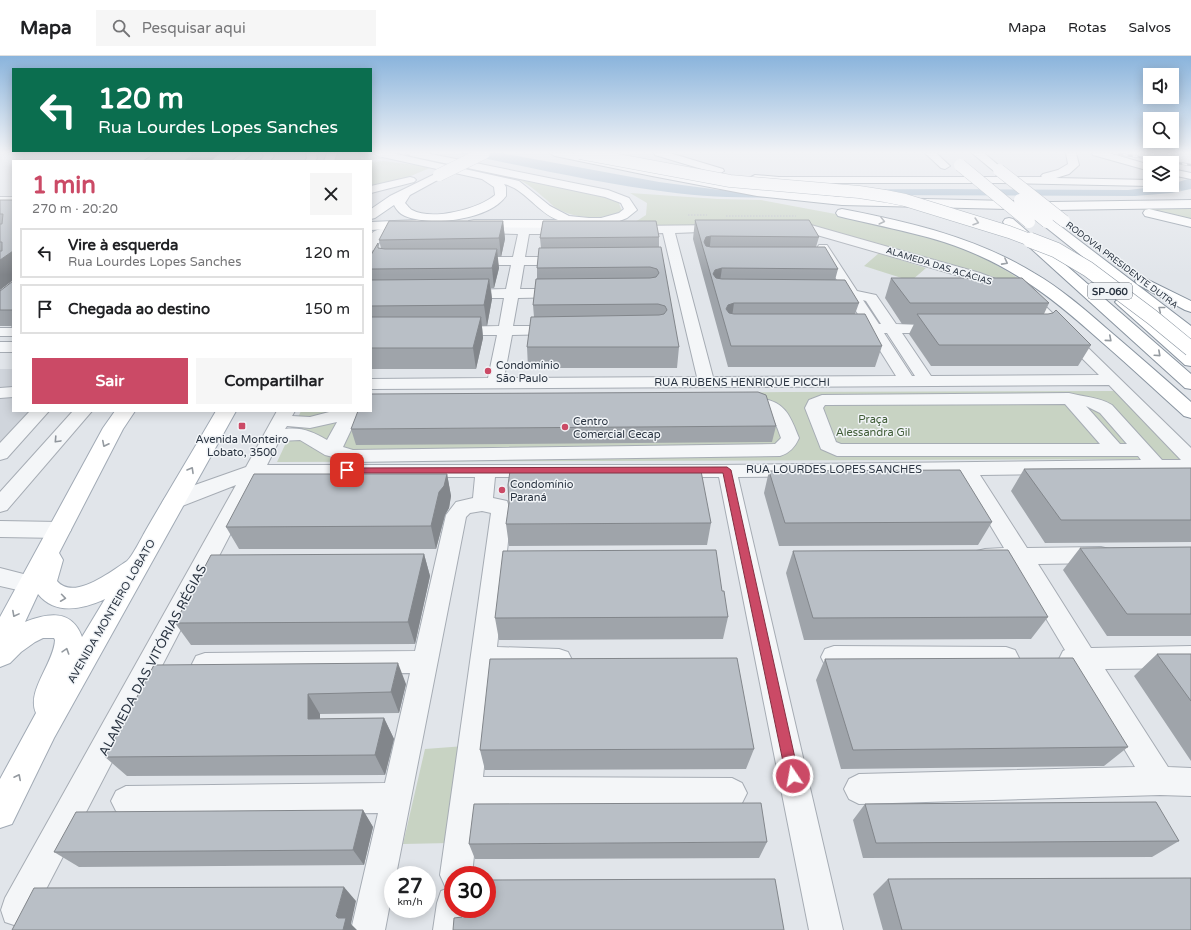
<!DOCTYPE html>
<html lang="pt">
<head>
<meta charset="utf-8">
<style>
  :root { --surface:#fff; --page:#f6f6f6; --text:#202124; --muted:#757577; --line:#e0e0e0; --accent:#cb4a66 }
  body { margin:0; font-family:"Varela Round",sans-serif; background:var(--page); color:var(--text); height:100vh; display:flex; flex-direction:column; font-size:15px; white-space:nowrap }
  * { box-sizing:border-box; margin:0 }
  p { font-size:13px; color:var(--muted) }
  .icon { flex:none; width:22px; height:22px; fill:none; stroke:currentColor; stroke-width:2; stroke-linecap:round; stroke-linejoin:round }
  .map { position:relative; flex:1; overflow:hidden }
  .panel { position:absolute; left:12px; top:104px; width:360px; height:252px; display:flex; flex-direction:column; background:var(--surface); border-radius:0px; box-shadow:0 2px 10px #0003 }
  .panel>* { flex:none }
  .top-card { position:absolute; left:12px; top:12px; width:360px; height:84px; border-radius:0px; box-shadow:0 2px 10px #0003; background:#0b6e4f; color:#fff; overflow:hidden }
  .buttons { position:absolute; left:1143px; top:12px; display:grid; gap:8px }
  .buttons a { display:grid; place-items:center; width:36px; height:36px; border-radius:0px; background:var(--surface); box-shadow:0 2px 10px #0003; font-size:20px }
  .speed { position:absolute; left:384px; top:810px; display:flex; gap:8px; font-size:20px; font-weight:700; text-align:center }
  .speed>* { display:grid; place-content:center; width:52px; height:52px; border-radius:50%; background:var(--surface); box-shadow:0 2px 10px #0003; line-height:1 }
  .speed small { font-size:10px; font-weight:400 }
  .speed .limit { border:6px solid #d22; background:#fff; color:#111 }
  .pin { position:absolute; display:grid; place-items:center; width:34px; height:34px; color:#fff; margin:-17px; border-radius:8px; box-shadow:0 2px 6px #0006 }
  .me { position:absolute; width:44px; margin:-22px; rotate:348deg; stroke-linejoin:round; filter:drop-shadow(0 0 3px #0008) }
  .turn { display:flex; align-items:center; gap:14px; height:84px; padding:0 20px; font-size:18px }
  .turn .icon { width:52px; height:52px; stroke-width:2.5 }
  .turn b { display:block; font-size:28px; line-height:34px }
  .round { display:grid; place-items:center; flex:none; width:42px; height:42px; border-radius:0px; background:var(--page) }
  .head { display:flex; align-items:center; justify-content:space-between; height:68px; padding:0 20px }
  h1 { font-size:24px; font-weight:700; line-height:30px; color:var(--accent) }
  .button { display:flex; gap:8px; margin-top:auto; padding:8px 20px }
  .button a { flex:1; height:46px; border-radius:0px; background:var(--accent); color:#fff; font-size:16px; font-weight:700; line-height:46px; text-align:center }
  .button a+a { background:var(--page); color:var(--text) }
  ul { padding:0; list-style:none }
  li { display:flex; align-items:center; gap:12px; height:50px; margin:0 8px 6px; padding:0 12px; border:2px solid var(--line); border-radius:0px }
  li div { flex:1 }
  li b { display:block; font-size:15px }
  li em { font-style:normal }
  header { display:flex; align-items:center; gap:24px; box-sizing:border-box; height:56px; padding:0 20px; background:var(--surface); border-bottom:1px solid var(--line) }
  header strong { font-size:19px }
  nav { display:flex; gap:22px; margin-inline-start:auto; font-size:14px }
  .search { width:280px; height:36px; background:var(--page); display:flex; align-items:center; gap:10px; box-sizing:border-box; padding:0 14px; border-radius:0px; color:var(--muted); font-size:15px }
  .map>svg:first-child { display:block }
</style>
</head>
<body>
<header>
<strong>Mapa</strong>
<div class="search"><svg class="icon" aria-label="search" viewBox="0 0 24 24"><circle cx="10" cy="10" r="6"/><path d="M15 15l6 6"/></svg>Pesquisar aqui</div>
<nav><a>Mapa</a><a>Rotas</a><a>Salvos</a></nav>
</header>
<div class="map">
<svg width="1191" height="874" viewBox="0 0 1191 874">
  <rect width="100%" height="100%" fill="#e1e5ea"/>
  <!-- built -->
  <path fill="#d0d5dc" d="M0 313H13V355H41L0 397Z"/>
  <!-- green -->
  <path fill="#c8d3c3" d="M335 97H360L385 103 334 105 336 101Z
    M383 105 432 111 392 128 371 132V106Z
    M515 122 589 136 618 145 622 155C605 164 578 163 560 154 555 152 551 148 548 145 537 136 528 127 515 122Z
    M630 137 718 143 761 144 889 168 936 182 979 199 1010 217 1033 232 811 170H629L646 159 647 147Z
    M1139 153H1191V164Z
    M879 197 926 212 911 225 864 210Z
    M1115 335 1181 403 277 406 301 355H371V342L787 336Z
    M465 690 450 787 403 788 425 693Z"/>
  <!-- water -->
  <path fill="#9db5c9" d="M458 97H501L659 126 720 134 948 133 1128 134 1172 129V128L1191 122V133L1171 137 1135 140 853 139 835 141C779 141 723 144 668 136 597 127 528 111 458 97Z"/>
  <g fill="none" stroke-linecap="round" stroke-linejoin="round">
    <defs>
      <path id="minor" d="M242 97H253L243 105H232Z
        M262 97H272L274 100 270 105H260L264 100Z
        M0 141H13V147H0Z
        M722 169 726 171 728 173 726 175 675 177 713 321 896 320 869 277 842 275 840 272 842 269 864 268 848 242 822 241 820 238 822 235 843 234 817 192 819 189H827L857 235 876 239 896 268 944 270 946 273 944 276 939 277H902L931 320 1099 319 1031 252 1012 239 970 223 810 177 784 175 782 173 784 171 811 169 980 217 1022 233 1041 246 1191 392V416L980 419 1027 492 1101 491 1109 493 1112 499 1109 505 1101 507 1038 508 1091 592 1191 590V612L1105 613 1168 711 1191 712V740L1160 739 859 748 849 743 844 733 849 723 859 718 1135 711 1077 614H1072L1063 611 1059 603 1063 595 1065 594 1014 509H985L977 507 974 501 977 495 985 493 1004 492 960 419 738 421 843 874H809L719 421H495L493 442 507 445 511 457 497 591 559 593 568 596 572 604 568 612 559 615 494 613 483 721 732 722 742 727 747 737 742 747 732 752 479 751 472 819H453V853H469L467 874H433L437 847 441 835 449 832 445 830 440 819 491 457 482 455 470 457 466 461 396 819H393V832L385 874H351L378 757 126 760 116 755 111 745 116 735 126 730 385 727 410 617 205 619 196 616 192 608 196 600 205 597 415 595 446 459 456 446 473 442 475 421H260L29 866 17 870 5 866 1 854 5 842 236 429 172 454 165 452 162 447 165 442 178 435 246 411 277 355H295L292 360 310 361 333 355H360L343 391 353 394 775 388 781 382C776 368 772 353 756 352 749 351 743 351 736 350L733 346 736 342C743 341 750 341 758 342 785 345 790 359 799 382 795 391 790 397 780 400L353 406 325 399 300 384 279 385 267 409H715L1141 404 1138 400H837L821 393 805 352 809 344 822 339 1069 337C1084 341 1099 341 1112 349L1162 404H1181L1109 329 371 333V323L488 322 497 279H455L450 278 448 275 450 272 455 271 499 270 504 242H464L459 241 457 238 459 235 464 234 506 233 511 209H471L466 208 465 205 466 202 471 201H513L518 178 472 177 470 174 472 171 476 170H568L572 171 574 174 572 177 568 178H529L525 201H565L570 202 571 205 570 208 565 209H524L520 233H562L567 234 569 237 567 240 562 241 518 242 513 270H557L562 271 564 274 562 277 557 278 512 279 504 322 697 321 663 177 630 178 626 177 624 174 626 171 630 170ZM863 244 866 245 881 268H879ZM884 277H887L915 320H912ZM1065 348 1100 388H841L836 386 823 352 825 349ZM1086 350 1100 357 1127 388H1120ZM337 366 327 384C313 376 302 371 285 373L287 370 310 372Z
        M410 170 414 171 416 174 414 177 385 179 382 181 375 194 371 195C371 190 370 183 371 179 374 170 402 171 410 170Z
        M0 272H13V280H0Z
        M0 286H13V296H0Z
        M13 331V341L0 342V332Z
        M30 355H49L7 402 0 404V387Z
        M73 355H92L7 454 0 456V436Z
        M0 465 60 466 67 469 71 474 67 479 60 482 0 481Z
        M0 512 39 522 42 528 39 534 31 537 0 530Z
        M834 590 1006 591 1015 594 1019 602 1015 610 1006 613 834 612 825 609 821 601 825 593Z"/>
      <path id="major" d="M306 97H316L317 102 315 105H305L307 102Z
        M327 97H337L334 105H324Z
        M373 97H392L519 125 550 150 569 160 589 162H601L619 157 624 153 621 147 605 141 411 100 406 97H426L608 134 629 142 637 154 627 162 617 166 601 170 575 169 569 172 469 171 468 168 469 165 474 164H558C537 156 525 133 504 128L506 131V140C489 164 431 171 405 160 400 158 396 153 394 149L375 162 371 163V153L390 140 439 116 443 117 445 119 443 121 410 139 405 147C407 149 410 153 412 154 432 165 479 153 495 139L494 131 482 123 378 100Z
        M410 121 414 122 416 124 414 126 371 137V130Z
        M417 164 422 165 423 168 422 171 371 174V166Z
        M115 355H135L123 373 59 497 63 504 57 525C74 545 110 516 127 505 132 501 142 481 146 474 169 434 193 395 216 355H236L54 682 12 768 0 772V723L36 657C26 635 54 607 55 584L54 582H43L35 586 21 596 10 607 0 611V561L103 372ZM38 538C56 560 83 553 105 543L82 581C72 553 48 557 25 566Z"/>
      <path id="highway" d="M550 97H570L757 132 842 141 1052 146 1191 144V152L1052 154 842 149 757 140 652 120 555 100Z
        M654 97H670L723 113 724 115 719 118 715 117 655 99Z
        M925 97H936L950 110 945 113 941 112Z
        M972 97H984L1004 114 999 117 995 116Z
        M1066 97H1076L1079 109 1069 118 1056 122 1150 124V129H1154L1150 130 1000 127H779L755 125 749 122 755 119 779 121H1042L1041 120 1043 118 1058 114 1068 108Z
        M1092 97H1109L1150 109V115L1093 99Z
        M1172 113 1191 117V123L1172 119Z
        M842 153C909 166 975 181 1034 217 1060 232 1083 252 1106 272 1135 297 1163 321 1191 346V362L1184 360C1157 336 1131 311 1103 287 1065 253 1027 221 980 200 935 179 886 172 838 160L836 157 838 154Z
        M1149 153 1191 163V171L1145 160 1143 157 1145 154Z
        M1009 162 1013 163 1191 318V333L1185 332 1005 169 1003 166 1005 163Z
        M1047 162 1051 163 1191 270V283L1185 282 1043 169 1041 166 1043 163Z
        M1142 221 1191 245V256L1185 254 1137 228 1135 225 1137 222Z
        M1123 241 1128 243 1191 296V310L1185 309 1118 249 1115 246 1118 243Z"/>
    </defs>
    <!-- minor casing -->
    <use href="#minor" stroke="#a6acb4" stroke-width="2"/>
    <!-- major casing -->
    <use href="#major" stroke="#a1aab5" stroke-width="2"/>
    <!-- highway casing -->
    <use href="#highway" stroke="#8994a0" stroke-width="2"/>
    <!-- path -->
    <path stroke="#bbc0c5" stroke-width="1.5" stroke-dasharray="1.5 1.5" stroke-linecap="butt" d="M344 103 356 97
      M1172 129 1181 135
      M688 159H707
      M726 160H796"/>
    <!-- minor -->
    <use href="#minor" fill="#f4f6f8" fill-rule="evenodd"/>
    <!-- major -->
    <use href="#major" fill="#fff" fill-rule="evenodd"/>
    <!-- highway -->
    <use href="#highway" fill="#fff" fill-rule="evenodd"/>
    <defs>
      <path id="rail" d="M1113 97 1191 109"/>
    </defs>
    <!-- rail casing -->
    <use href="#rail" stroke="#7b8693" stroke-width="2.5"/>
    <!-- rail -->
    <use href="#rail" stroke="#f1f4f7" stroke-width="1.5" stroke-dasharray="5" stroke-linecap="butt"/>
    <defs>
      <path id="major-bridge" d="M439 119 484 97"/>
      <path id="highway-bridge-far1" d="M580 97 730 125 859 136 885 140 905 144 1009 176 1033 185
        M960 109 1029 166
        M999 114 1064 165
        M1020 144 1047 166"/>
      <path id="highway-bridge" d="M1030 184 1056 194 1088 213 1152 261 1191 293"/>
    </defs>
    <!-- major-bridge casing -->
    <use href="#major-bridge" stroke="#a1aab5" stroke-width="13" stroke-linecap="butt"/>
    <!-- highway-bridge-far1 casing -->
    <use href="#highway-bridge-far1" stroke="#8994a0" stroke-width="13" stroke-linecap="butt"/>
    <!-- highway-bridge casing -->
    <use href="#highway-bridge" stroke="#8994a0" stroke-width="16" stroke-linecap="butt"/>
    <!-- major-bridge -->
    <use href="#major-bridge" stroke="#fff" stroke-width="12"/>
    <!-- highway-bridge-far1 -->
    <use href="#highway-bridge-far1" stroke="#fff" stroke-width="12"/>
    <!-- highway-bridge -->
    <use href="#highway-bridge" stroke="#fff" stroke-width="15"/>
  </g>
  <!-- wall -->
  <path fill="#9fa4aa" d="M0 144H13V224L0 234Z
    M695 164 819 181 816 191 838 213 835 224 859 247 855 258 882 290 875 311H728L693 183Z
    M503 165 505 183 501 201H497L499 212 494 232H491L492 243 487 270H482L483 282 476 313H371V199L379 192H381L379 184Z
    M659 181V191L679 291 677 312H528L527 291 534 261 533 249 537 223V212L541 192 540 182Z
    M891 222 1049 247 1044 258 1091 289 1078 310H931L909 278 914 268H902L885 242Z
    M13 225V273L11 270H0V235Z
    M776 370 772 386 356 389 351 373Z
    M1191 412V486L1045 487 1011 435 1024 413Z
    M769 415 992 466 978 489 779 490 764 437Z
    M447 418 451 440 449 452 445 459 436 493H239L226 471Z
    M711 467 707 489 509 490 506 468Z
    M1191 491V580H1107L1063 514 1080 492Z
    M793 495 1048 561 1031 583 804 584 786 517Z
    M424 498 430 520 415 588 191 589 175 567Z
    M722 535 728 561 723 583 499 584 495 562Z
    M1157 598H1191V705L1134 620Z
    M825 603 1128 691 1104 710 841 713 816 624Z
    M154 609 406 628 399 657 320 658V663L384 662 394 683 385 719 127 720 105 701Z
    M754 693 746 713 485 714 480 694Z
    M865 748 1179 785 1152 801 863 802 853 764Z
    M363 754 373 771 364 809 79 811 54 796Z
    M767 786 759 802 475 803 469 788Z
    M1191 822V874H883L873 838 888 823Z"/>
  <!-- shaded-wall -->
  <path fill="#82868b" d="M195 97H221L211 105H184Z
    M503 165 505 183 501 201 499 182Z
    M711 180 709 198 704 186 706 181Z
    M497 193 499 212 494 232 492 212Z
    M13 195V224L0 234V204Z
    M722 212 719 232 713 218 715 214Z
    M489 223 492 243 487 270 484 249Z
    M734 247 731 268 725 269 726 253 728 249Z
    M481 261 483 282 476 313 473 292Z
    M447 418 451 440 449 452 445 459 436 493 431 470 439 436Z
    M424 498 430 520 415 588 408 566Z
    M398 607 406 628 399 657 391 636Z
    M308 638 320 658V683L308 663Z
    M384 662 394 683 385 719 375 699Z
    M363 754 373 771 364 809 353 794Z
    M344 831 356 845 351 868 357 874H343L336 860Z"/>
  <!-- building -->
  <path fill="#b9bfc6" stroke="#82868b" d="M155 97H195L184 105H143Z
    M0 144H13V195L0 204V195H2V186H0V168H2L3 158H0Z
    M695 164H809L819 181 711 180 706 181 704 186 706 190 711 191H825L838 213 722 212 715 214 713 218 716 222 722 223 845 224 859 247H734L728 249 726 253 729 257 734 258H865L882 290H731Z
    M389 165H503L499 182 379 184Z
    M543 165H656L659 181 540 182Z
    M378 187V192L385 193H497L492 212 371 213V199Z
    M661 191 679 291H527L531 261 659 259 664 258 667 254 665 250 658 248 533 249 536 223 650 222 656 221 659 217 657 213 650 211 537 212 539 192Z
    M891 222H1022L1049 247H910Z
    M489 223 484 249 371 250V224Z
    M13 225V254H0V235Z
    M1056 254 1091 289H939L917 258H1048L1053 257Z
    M371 261H481L473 292H371Z
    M758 336 766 339 776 370 351 373 358 355H371V338Z
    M1191 412V464H1061L1024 413Z
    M960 414 992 466 785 467 769 415Z
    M510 415H701L711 467 506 468 509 447 508 429Z
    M254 418H447L444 430 439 436 431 470 226 471Z
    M1191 491V558H1127L1080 492Z
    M716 494 722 535H724L728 561 495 562 503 495Z
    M1008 494 1048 561 813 562 793 495Z
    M424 498 408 566 175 567 211 499Z
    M1157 598H1191V645Z
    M737 602 754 693 480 694 490 603Z
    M1073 602 1128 691 853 694 825 603Z
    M398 607 391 636 308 638V663L384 662 375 699 105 701 154 609Z
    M1156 746 1179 785 876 787 865 748Z
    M761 747 767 786 469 788 474 748Z
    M363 754 353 794 54 796 76 756Z
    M1191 822V874H902L888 823Z
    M775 823 784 874H453L454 862 462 861V853H487V824Z
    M344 831 336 860 338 862H346L343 874H12L34 832Z"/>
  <!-- one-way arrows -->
  <defs><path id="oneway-chevron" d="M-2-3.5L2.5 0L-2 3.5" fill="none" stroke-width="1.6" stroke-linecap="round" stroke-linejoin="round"/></defs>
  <g stroke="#949aa0">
    <use href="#oneway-chevron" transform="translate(882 165) rotate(14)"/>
    <use href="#oneway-chevron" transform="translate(976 166) rotate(17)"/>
    <use href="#oneway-chevron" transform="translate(1005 206) rotate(28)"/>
    <use href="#oneway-chevron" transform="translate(1161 253) rotate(-141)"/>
    <use href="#oneway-chevron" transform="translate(1109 283) rotate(41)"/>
    <use href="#oneway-chevron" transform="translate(1158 298) rotate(42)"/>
    <use href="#oneway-chevron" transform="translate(105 388) rotate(117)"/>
    <use href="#oneway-chevron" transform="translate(191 414) rotate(-60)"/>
    <use href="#oneway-chevron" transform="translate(63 542) rotate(8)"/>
    <use href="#oneway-chevron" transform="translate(15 558) rotate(118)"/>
    <use href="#oneway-chevron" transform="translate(66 595) rotate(-72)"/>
    <use href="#oneway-chevron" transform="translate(18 721) rotate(-63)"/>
  </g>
  <use stroke="#8f959c" href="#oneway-chevron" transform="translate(57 384) rotate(133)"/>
  <!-- sky -->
  <linearGradient id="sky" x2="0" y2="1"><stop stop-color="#8ab4dc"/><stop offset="0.44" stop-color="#f2f3f6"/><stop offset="1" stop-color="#f2f3f6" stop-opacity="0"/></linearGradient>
  <rect width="1191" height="219" fill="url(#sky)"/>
  <!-- route -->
  <path fill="#cb4a66" stroke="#843042" d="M727 411 731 414 799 720 797 724 793 726 788 724 786 720 723 417H347L343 414 347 412Z"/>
  <!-- markers -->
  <g fill="#cb4a66" stroke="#f1f4f7" stroke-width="1.5">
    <circle cx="488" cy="315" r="4"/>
    <rect x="238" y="366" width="8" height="8" rx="2"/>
    <circle cx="565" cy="371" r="4"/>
    <circle cx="502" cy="434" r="4"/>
  </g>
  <g text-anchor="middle" stroke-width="3" stroke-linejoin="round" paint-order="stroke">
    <!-- far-street labels -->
    <g font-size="9" fill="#2a3441" stroke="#f1f4f7">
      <text transform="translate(1122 209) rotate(37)" y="3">RODOVIA PRESIDENTE DUTRA</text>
      <text transform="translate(939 210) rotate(17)" y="3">ALAMEDA DAS ACÁCIAS</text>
    </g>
    <!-- shield labels -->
    <rect fill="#f1f4f7" stroke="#666e78" stroke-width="1" x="1088" y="227" width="44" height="16" rx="3"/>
    <g font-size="10" font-weight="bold" fill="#2a3441">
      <text x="1110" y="239">SP-060</text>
    </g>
    <!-- poi labels -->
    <g font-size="11" fill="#2a3441" stroke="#f1f4f7" text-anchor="start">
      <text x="496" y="313">Condomínio<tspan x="496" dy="13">São Paulo</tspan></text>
      <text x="573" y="369">Centro<tspan x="573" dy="13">Comercial Cecap</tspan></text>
      <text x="242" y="387" text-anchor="middle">Avenida Monteiro<tspan x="242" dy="13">Lobato, 3500</tspan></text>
      <text x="510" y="432">Condomínio<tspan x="510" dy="13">Paraná</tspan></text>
    </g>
    <!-- street labels -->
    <g font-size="11" fill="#2a3441" stroke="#f1f4f7">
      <text x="742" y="330">RUA RUBENS HENRIQUE PICCHI</text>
      <text x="834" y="417">RUA LOURDES LOPES SANCHES</text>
      <text transform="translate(111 555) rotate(-60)" y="4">AVENIDA MONTEIRO LOBATO</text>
    </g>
    <!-- park labels -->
    <g font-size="11" fill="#415d38" stroke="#f1f4f7">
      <text x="873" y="367">Praça<tspan x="873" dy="13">Alessandra Gil</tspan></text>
    </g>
    <!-- near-street labels -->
    <g font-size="13" fill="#2a3441" stroke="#f1f4f7">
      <text transform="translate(152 604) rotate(-62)" y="5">ALAMEDA DAS VITÓRIAS RÉGIAS</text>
    </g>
  </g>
</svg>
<div class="buttons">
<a><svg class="icon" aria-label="sound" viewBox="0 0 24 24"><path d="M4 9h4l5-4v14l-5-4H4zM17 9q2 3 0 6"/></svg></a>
<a><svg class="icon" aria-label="search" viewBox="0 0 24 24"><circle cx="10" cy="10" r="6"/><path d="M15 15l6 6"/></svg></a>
<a><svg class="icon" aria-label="layers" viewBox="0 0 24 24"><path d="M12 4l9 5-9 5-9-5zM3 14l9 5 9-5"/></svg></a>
</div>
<div class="speed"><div>27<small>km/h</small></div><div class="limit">30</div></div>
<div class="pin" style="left:347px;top:414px;background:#d93025"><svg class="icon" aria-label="arrive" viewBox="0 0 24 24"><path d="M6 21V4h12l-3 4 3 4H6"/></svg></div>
<svg class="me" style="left:793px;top:720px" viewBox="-20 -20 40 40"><circle r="17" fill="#cb4a66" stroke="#fff" stroke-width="3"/><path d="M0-11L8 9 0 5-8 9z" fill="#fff"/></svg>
<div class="top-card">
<div class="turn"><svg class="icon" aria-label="left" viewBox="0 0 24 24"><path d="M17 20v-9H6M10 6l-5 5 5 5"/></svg><div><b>120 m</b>Rua Lourdes Lopes Sanches</div></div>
</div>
<section class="panel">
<div class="head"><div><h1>1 min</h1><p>270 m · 20:20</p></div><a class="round"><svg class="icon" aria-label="close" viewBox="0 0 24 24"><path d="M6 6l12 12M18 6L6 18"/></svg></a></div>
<ul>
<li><svg class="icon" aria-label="left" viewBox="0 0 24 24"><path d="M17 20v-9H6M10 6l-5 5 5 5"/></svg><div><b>Vire à esquerda</b><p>Rua Lourdes Lopes Sanches</p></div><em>120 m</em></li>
<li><svg class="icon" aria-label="arrive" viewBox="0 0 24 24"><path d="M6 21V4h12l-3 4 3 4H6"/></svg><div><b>Chegada ao destino</b></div><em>150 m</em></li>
</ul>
<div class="button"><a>Sair</a><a>Compartilhar</a></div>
</section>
</div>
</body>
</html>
